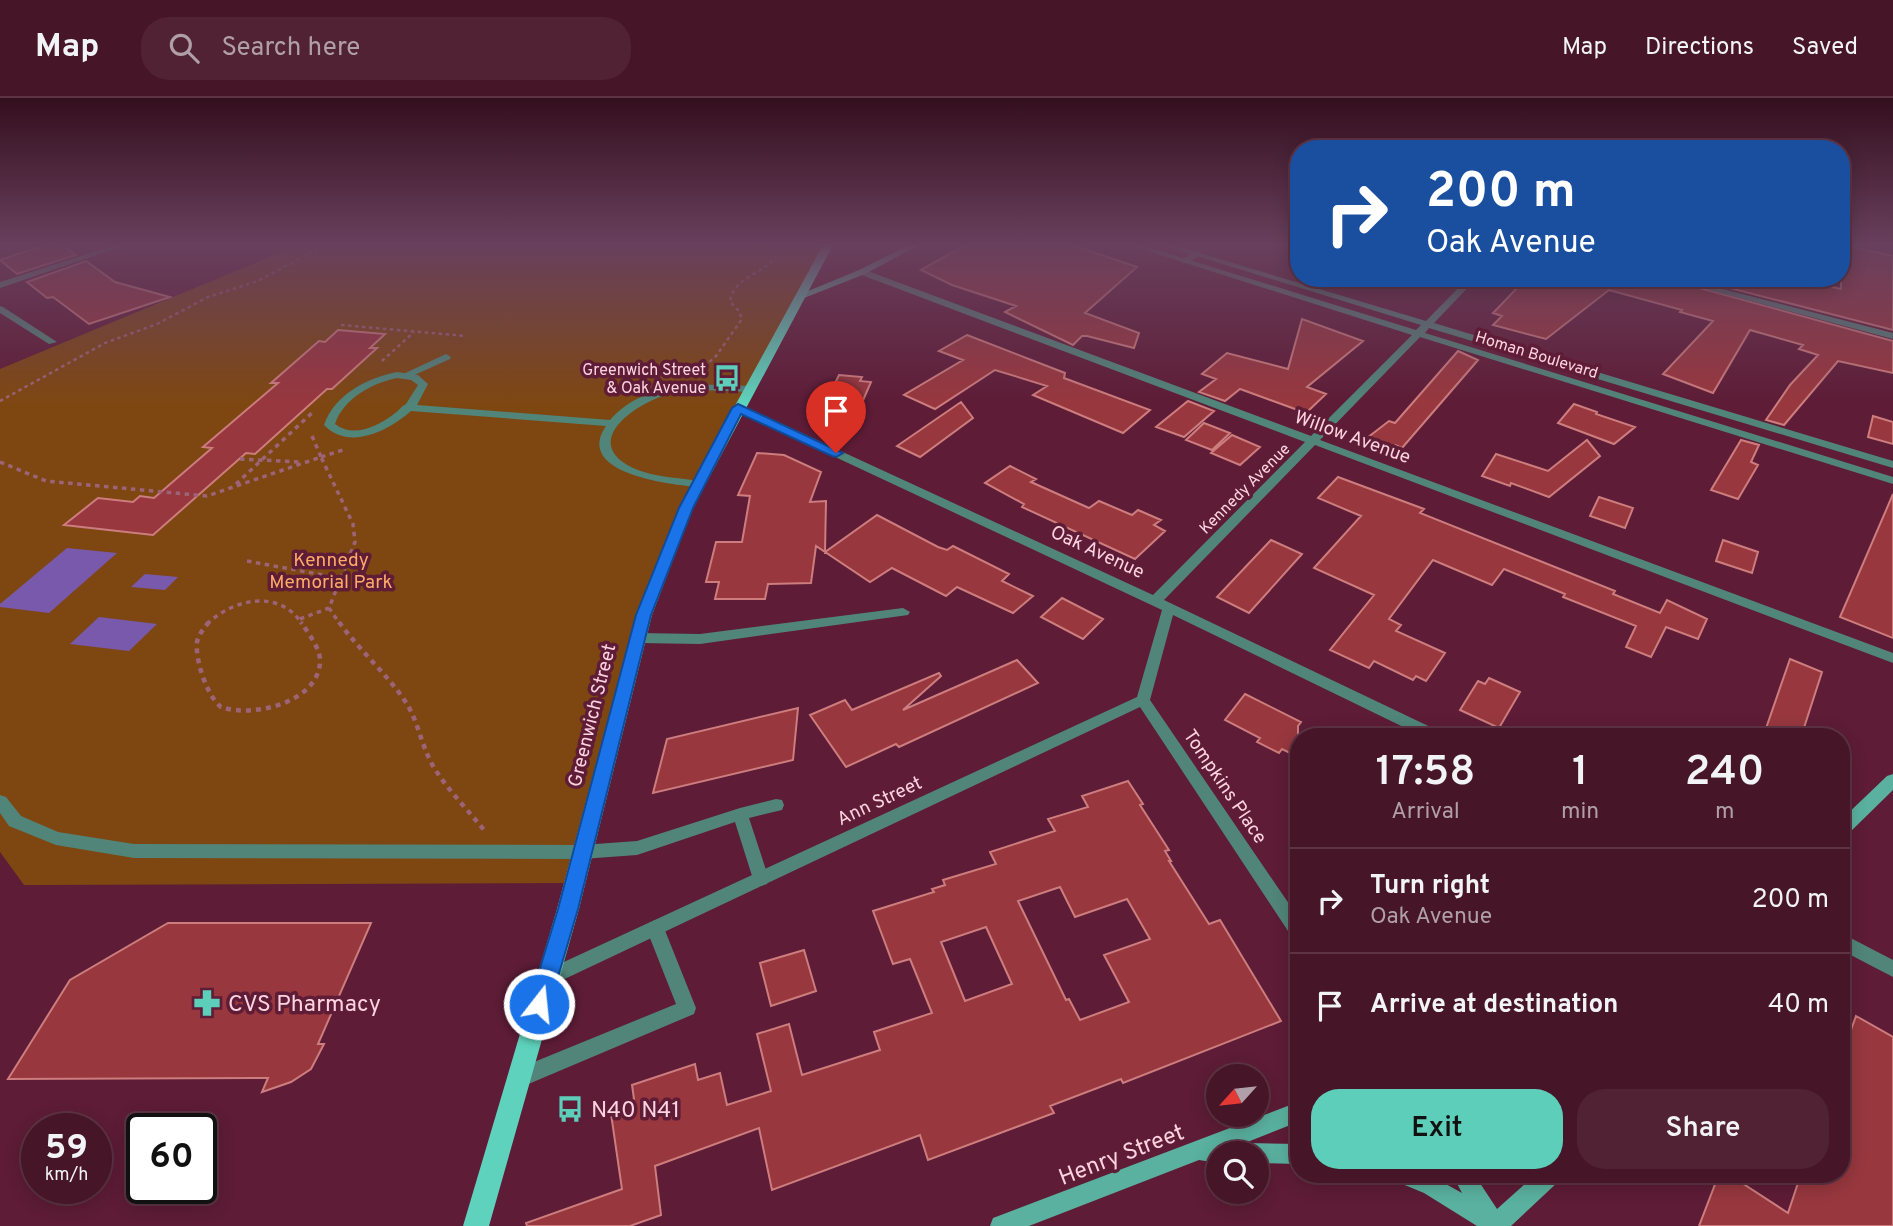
<!DOCTYPE html>
<html lang="en">
<head>
<meta charset="utf-8">
<style>
  :root { --surface:#461528; --page:#502234; --text:#f1f3f6; --muted:#b09fa8; --line:#5e3445; --accent:#5dceb9 }
  body { margin:0; font-family:Overpass,sans-serif; background:var(--page); color:var(--text); height:100vh; display:flex; flex-direction:column; font-size:26px; white-space:nowrap }
  * { box-sizing:border-box; margin:0 }
  p { font-size:23px; color:var(--muted) }
  .icon { flex:none; width:38px; height:38px; fill:none; stroke:currentColor; stroke-width:2; stroke-linecap:round; stroke-linejoin:round }
  .map { position:relative; flex:1; overflow:hidden }
  .details { position:absolute; left:1290px; top:630px; width:560px; height:455px; display:flex; flex-direction:column; background:var(--surface); border-radius:28px; box-shadow:0 4px 18px #0003,0 0 0 2px var(--line) }
  .details>* { flex:none }
  .hud { position:absolute; left:1290px; top:42px; width:560px; height:147px; border-radius:28px; box-shadow:0 4px 18px #0003,0 0 0 2px var(--line); background:#1a4fa0; color:#fff; overflow:hidden }
  .needle { width:46px; rotate:243deg }
  .controls { position:absolute; left:1206px; top:966px; display:grid; gap:14px }
  .controls a { display:grid; place-items:center; width:63px; height:63px; border-radius:50%; background:var(--surface); box-shadow:0 4px 18px #0003,0 0 0 2px var(--line); font-size:35px }
  .speed { position:absolute; left:21px; top:1015px; display:flex; gap:14px; font-size:35px; font-weight:700; text-align:center }
  .speed>* { display:grid; place-content:center; width:91px; height:91px; border-radius:50%; background:var(--surface); box-shadow:0 4px 18px #0003,0 0 0 2px var(--line); line-height:1 }
  .speed small { font-size:18px; font-weight:400 }
  .speed .limit { border:4px solid #111; border-radius:10px; background:#fff; color:#111 }
  .pin { position:absolute; display:grid; place-items:center; width:60px; height:60px; color:#fff; margin:-72px -30px; border-radius:50% 50% 50% 0; rotate:-45deg; box-shadow:0 0 7px #0007 }
  .pin .icon { rotate:45deg }
  .me { position:absolute; width:77px; margin:-38px; rotate:16deg; stroke-linejoin:round; filter:drop-shadow(0 0 5px #0008) }
  .turn { display:flex; align-items:center; gap:24px; height:147px; padding:0 21px; font-size:32px }
  .turn .icon { width:91px; height:91px; stroke-width:2.5 }
  .turn b { display:block; font-size:49px; line-height:60px }
  .eta { display:flex; justify-content:space-evenly; align-items:center; height:119px; text-align:center }
  .eta b { font-size:42px; font-weight:600; line-height:49px }
  .primary-button { display:flex; gap:14px; margin-top:auto; padding:14px 21px }
  .primary-button a { flex:1; height:80px; border-radius:28px; background:var(--accent); color:#111; font-size:28px; font-weight:600; line-height:80px; text-align:center }
  .primary-button a+a { background:var(--page); color:var(--text) }
  ul { padding:0; list-style:none }
  li { display:flex; align-items:center; gap:21px; height:105px; padding:0 21px; border-top:2px solid var(--line) }
  li div { flex:1 }
  li b { display:block; font-size:26px }
  li em { font-style:normal }
  header { display:flex; align-items:center; gap:42px; box-sizing:border-box; height:98px; padding:0 35px; background:var(--surface); border-bottom:2px solid var(--line) }
  header strong { font-size:33px }
  nav { display:flex; gap:38px; margin-inline-start:auto; font-size:24px }
  .search { width:490px; height:63px; background:var(--page); display:flex; align-items:center; gap:18px; box-sizing:border-box; padding:0 24px; border-radius:28px; color:var(--muted); font-size:26px }
  .map>svg:first-child { display:block }
</style>
</head>
<body>
<header>
<strong>Map</strong>
<div class="search"><svg class="icon" aria-label="search" viewBox="0 0 24 24"><circle cx="10" cy="10" r="6"/><path d="M15 15l6 6"/></svg>Search here</div>
<nav><a>Map</a><a>Directions</a><a>Saved</a></nav>
</header>
<div class="map">
<svg width="1893" height="1128" viewBox="0 0 1893 1128">
  <rect width="100%" height="100%" fill="#5e1c36"/>
  <!-- green -->
  <path fill="#7e4712" d="M298 147H828L739 310 644 517 574 785 24 787 0 754V271Z"/>
  <!-- water -->
  <path fill="#7859ac" d="M67 450 117 455 49 515 0 509V506Z
    M145 476 178 479 165 492 131 489Z
    M99 519 157 526 129 553 70 546Z"/>
  <!-- building -->
  <path fill="#98373e" stroke="#cd7d7e" stroke-width="2" fill-rule="evenodd" d="M45 147H62L76 157 17 176 0 162Z
    M965 147H1072L1137 169 1085 215 1139 235 1134 250 1087 238H1082L1073 247 1005 214 1016 208 952 187 921 172Z
    M1841 147 1893 158V232L1691 180H1793L1841 191Z
    M86 163 115 184 170 199 89 226 53 199 47 200 27 184Z
    M1533 180H1663L1893 243V275L1838 263 1784 327 1766 322 1790 287 1818 257 1799 251 1803 247 1750 232 1713 295 1663 276 1713 223 1680 214 1682 212 1609 192 1546 241 1493 227 1502 218 1493 215 1520 187Z
    M1302 221 1363 243 1307 289 1326 296 1306 315 1240 291 1225 303 1199 294 1216 281 1202 276 1227 255 1288 271Z
    M338 232 385 236 370 250H377L332 291H327L255 356 246 355 153 437 64 427 98 400 133 404 140 398 154 400 212 350 203 349 278 285H271L319 243 325 244Z
    M967 237 1065 275 1064 280 1150 312 1123 335 1033 297 1047 288 995 272 935 311 904 297 963 262 939 253Z
    M1458 253 1478 262 1402 350 1395 347 1391 350 1367 340 1389 323 1395 325Z
    M839 277 862 279 860 283 871 284 861 307 826 304Z
    M1188 303 1214 313 1184 339 1156 329Z
    M961 304 973 320 920 359 897 348Z
    M1574 306 1597 314 1596 316 1635 329 1614 346 1558 325Z
    M1873 318 1893 324V346L1868 339Z
    M1204 325 1230 335 1212 352 1186 342Z
    M1232 337 1260 349 1240 367 1211 355Z
    M1587 342 1600 358 1549 399 1511 385 1510 388 1482 378 1496 356 1548 373Z
    M1741 342 1759 347 1751 364 1758 367 1738 401 1711 392Z
    M757 355 784 357 821 374 810 404 826 403 825 454 877 417 938 449 947 452 953 448 1009 476 1002 483 1033 498 1013 515 957 489 946 498 892 470 870 484 816 448 811 485 768 486 765 501H715L719 484H706L716 444H742L750 398 738 397Z
    M1010 368 1036 381 1031 384 1089 410 1099 403 1132 417 1138 412 1161 422 1154 427 1165 433 1135 461 1022 409 1024 406 985 385Z
    M1338 379 1424 411 1420 415 1615 493 1613 496 1660 515 1667 502 1707 521 1698 541 1666 529 1651 559 1626 549 1636 528 1563 499 1565 496 1504 471 1492 487 1433 462 1389 521 1401 527 1396 533 1445 555 1426 583 1416 578 1413 582 1374 563 1369 570 1330 552 1374 497 1314 470 1361 418 1318 400Z
    M1893 396V540L1840 519Z
    M1599 399 1633 410 1625 430 1590 418Z
    M1271 442 1302 456 1249 515 1217 499Z
    M1723 442 1758 454 1752 475 1716 463Z
    M1062 500 1103 521 1083 541 1041 519Z
    M1790 561 1822 574 1801 639H1763Z
    M1017 562 1038 585 899 649 896 646 846 669 810 617 845 602 852 612 939 575 941 578 903 612Z
    M1489 580 1520 594 1499 630 1460 612 1478 583 1485 586Z
    M1245 596 1301 624 1298 628V659L1282 651 1279 655 1257 644 1260 640 1225 622Z
    M798 610 793 662 653 695 667 641Z
    M1128 683 1143 706 1140 707 1169 752 1165 753 1171 763H1169L1209 826 1220 822 1281 923 1123 985 1121 981 1050 1008 1054 1015 928 1062 920 1037 772 1092 759 1030 655 1068 661 1117 630 1128H527L526 1125 622 1091 610 1009 634 1001 632 987 695 966 698 982 720 975 727 1007 771 993 757 936 789 926 802 977 880 952 874 934 932 915 910 861 893 866 873 813 934 794 932 791 945 787 943 782 996 766 990 754 1055 733 1048 721 1088 709 1082 698ZM1060 789 1075 819 1127 801 1150 841 1104 857 1129 904 1080 922 1069 901 1066 902 1018 803ZM986 829 1012 886 965 903 941 844Z
    M168 825H371L318 946H324L311 971 291 984 262 994 268 980 8 981 70 882Z
    M804 852 816 893 771 908 760 865Z
    M1856 918 1893 939V1128H1699L1719 1076H1728L1788 1115 1801 1076H1841V960Z"/>
  <g fill="none" stroke-linecap="round" stroke-linejoin="round">
    <!-- path-far2 -->
    <path stroke="#9d6478" stroke-width="2.5" stroke-dasharray="3.5 3.5" stroke-linecap="butt" d="M341 227 466 238
      M382 263 414 234
      M699 273 716 258 742 221 739 213 730 204C734 173 779 175 779 147
      M0 303 105 245 157 226 208 199 258 183 324 147"/>
    <!-- path-far1 -->
    <path stroke="#9d6478" stroke-width="3.5" stroke-dasharray="4.5 4.5" stroke-linecap="butt" d="M312 338 321 359
      M321 359 343 352
      M240 361 299 364
      M0 364 46 383 207 398 321 359 353 426 355 444 329 510 340 526
      M236 386 314 313
      M247 463 340 480
      M300 521 329 510
      M207 526C234 500 280 491 302 526"/>
    <!-- path -->
    <path stroke="#9d6478" stroke-width="4.5" stroke-dasharray="5 5" stroke-linecap="butt" d="M209 524C204 530 199 536 197 544 195 562 207 598 221 609 252 620 318 605 320 564 321 551 308 535 301 524
      M339 524C360 553 386 575 405 603 418 622 421 647 433 668 447 691 467 711 484 732"/>
    <!-- lane -->
    <path fill="#51857a" fill-rule="evenodd" d="M1196 153 1199 154V158L1188 165H1182V161Z
      M446 256 451 259 450 261 410 279 401 277Z
      M903 510 910 514 908 517 700 546 638 545 631 540 638 535 700 536Z
      M0 697 6 699 21 718 58 734 134 746 582 747 637 743 740 710 776 701 782 702 784 707 782 712 749 720 769 781 767 786 761 788 755 786 753 781 735 724 637 757 582 761 134 760 56 747 9 728 0 715Z
      M655 822 661 825 664 830 696 910 694 916 519 990 512 987 509 980 512 973 676 906 646 830 649 825Z"/>
    <!-- street -->
    <path fill="#51857a" fill-rule="evenodd" d="M115 147H126L0 190V184Z
      M1129 147H1141L1416 232 1421 227 1161 147H1173L1426 223 1468 180H1477L1434 225 1893 363V370L1429 230 1425 235 1893 379V386L1420 239 1320 342 1893 555V565L1315 347 1164 502 1443 635 1445 639H1424L1173 517 1150 602 1298 819V841L1292 839 1140 609 552 887 546 889 540 887 537 881 540 875 1137 599 1162 512 735 312V308H743L1153 497 1305 344 859 176V172H865L1311 338 1412 237Z
      M1665 180H1680L1893 235V241Z
      M0 208 3 209 57 244 49 246 0 215Z
      M397 274 418 277 428 286 417 307 610 322C646 282 701 286 749 288L754 291 749 294C724 293 698 290 673 295 640 302 577 343 633 370 655 380 679 379 702 384L704 386 698 389C672 387 573 376 606 328L411 313C388 333 349 353 324 327 335 296 367 280 397 274ZM397 280 411 282 418 287 406 306C400 309 400 312 394 316 377 329 353 340 335 326 343 301 372 285 397 280Z
      M1841 835 1893 862V879L1841 852Z"/>
    <!-- secondary -->
    <path fill="#5ab19f" fill-rule="evenodd" d="M909 147H919L865 176 804 200 796 198 859 172Z
      M1893 676V692L1847 737 1841 739V722L1887 678Z
      M1298 1004V1024L1245 1045 1298 1046V1066L1256 1065V1055H1218V1065L1199 1062 1029 1128H990L993 1120 1001 1117Z
      M1392 1076H1428L1462 1095 1452 1076H1474L1497 1111 1536 1076H1562L1559 1083 1511 1128H1477L1424 1095 1395 1083Z"/>
    <!-- primary -->
    <path fill="#5ed2bc" fill-rule="evenodd" d="M823 147H833L693 410 652 517 579 811 489 1128H463L557 811 636 517 679 410Z"/>
  </g>
  <!-- sky -->
  <linearGradient id="sky" x2="0" y2="1"><stop stop-color="#340f1e"/><stop offset="0.48" stop-color="#68405d"/><stop offset="1" stop-color="#68405d" stop-opacity="0"/></linearGradient>
  <rect width="1893" height="305" fill="url(#sky)"/>
  <!-- route -->
  <path fill="#1a73e8" stroke="#114b97" stroke-width="2" d="M738 306 843 355 836 359 832 358 741 316 693 410 651 517 578 811 550 906 547 913 539 916 532 913 529 906 558 811 636 517 679 410 732 310Z"/>
  <!-- icons -->
  <defs>
    <symbol id="bus-bare" viewBox="-9 -9 18 18"><path d="M-5-6H5V4H4V6H2V4H-2V6H-4V4H-5ZM-3.5-4V0h7V-4ZM-3.5 1.2v1.5H-2V1.2ZM2 1.2v1.5H3.5V1.2Z" fill="#5dceb9" stroke="#5e1c36" stroke-width="2.5" paint-order="stroke"/></symbol>
    <symbol id="pharmacy-bare" viewBox="-9 -9 18 18"><path d="M-2-6h4v4h4v4h-4v4h-4v-4h-4v-4h4Z" fill="#5dceb9" stroke="#5e1c36" stroke-width="2.5" paint-order="stroke"/></symbol>
  </defs>
  <g fill-rule="evenodd">
    <use href="#bus-bare" x="708" y="261" width="38" height="38"/>
    <use href="#pharmacy-bare" x="188" y="886" width="38" height="38"/>
    <use href="#bus-bare" x="551" y="992" width="38" height="38"/>
  </g>
  <g text-anchor="middle" stroke-width="7" stroke-linejoin="round" paint-order="stroke">
    <!-- far-street labels -->
    <g font-size="16" fill="#fdd3df" stroke="#5e1c36">
      <text transform="translate(1537 256) rotate(17)" y="6">Homan Boulevard</text>
      <text transform="translate(1244 390) rotate(-45)" y="6">Kennedy Avenue</text>
    </g>
    <!-- far-poi labels -->
    <g font-size="16" fill="#fdd3df" stroke="#5e1c36" text-anchor="end">
      <text x="706" y="277">Greenwich Street<tspan x="706" dy="18">&amp; Oak Avenue</tspan></text>
    </g>
    <!-- street labels -->
    <g font-size="19" fill="#fdd3df" stroke="#5e1c36">
      <text transform="translate(1353 338) rotate(20)" y="7">Willow Avenue</text>
      <text transform="translate(1098 453) rotate(25)" y="7">Oak Avenue</text>
      <text transform="translate(591 617) rotate(-76)" y="7">Greenwich Street</text>
      <text transform="translate(1226 688) rotate(56)" y="7">Tompkins Place</text>
      <text transform="translate(879 702) rotate(-25)" y="7">Ann Street</text>
    </g>
    <!-- park labels -->
    <g font-size="19" fill="#fdab67" stroke="#5e1c36">
      <text x="331" y="468">Kennedy<tspan x="331" dy="22">Memorial Park</tspan></text>
    </g>
    <!-- near-poi labels -->
    <g font-size="23" fill="#fdd3df" stroke="#5e1c36" text-anchor="start">
      <text x="228" y="913">CVS Pharmacy</text>
      <text x="591" y="1019">N40 N41</text>
    </g>
    <!-- near-street labels -->
    <g font-size="23" fill="#fdd3df" stroke="#5e1c36">
      <text transform="translate(1121 1056) rotate(-21)" y="8">Henry Street</text>
    </g>
  </g>
</svg>
<div class="controls">
<a><svg class="needle" viewBox="-14 -14 28 28"><path d="M0-13l5 13h-10z" fill="#e53935"/><path d="M0 13l5-13h-10z" fill="#b09fa8"/></svg></a>
<a><svg class="icon" aria-label="search" viewBox="0 0 24 24"><circle cx="10" cy="10" r="6"/><path d="M15 15l6 6"/></svg></a>
</div>
<div class="speed"><div>59<small>km/h</small></div><div class="limit">60</div></div>
<div class="pin" style="left:836px;top:355px;background:#d93025"><svg class="icon" aria-label="arrive" viewBox="0 0 24 24"><path d="M6 21V4h12l-3 4 3 4H6"/></svg></div>
<svg class="me" style="left:539px;top:906px" viewBox="-20 -20 40 40"><circle r="17" fill="#1a73e8" stroke="#fff" stroke-width="3"/><path d="M0-11L8 9 0 5-8 9z" fill="#fff"/></svg>
<div class="hud">
<div class="turn"><svg class="icon" aria-label="right" viewBox="0 0 24 24"><path d="M7 20v-9h11M14 6l5 5-5 5"/></svg><div><b>200 m</b>Oak Avenue</div></div>
</div>
<section class="details">
<div class="eta">
<div><b>17:58</b><p>Arrival</p></div>
<div><b>1</b><p>min</p></div>
<div><b>240</b><p>m</p></div>
</div>
<ul>
<li><svg class="icon" aria-label="right" viewBox="0 0 24 24"><path d="M7 20v-9h11M14 6l5 5-5 5"/></svg><div><b>Turn right</b><p>Oak Avenue</p></div><em>200 m</em></li>
<li><svg class="icon" aria-label="arrive" viewBox="0 0 24 24"><path d="M6 21V4h12l-3 4 3 4H6"/></svg><div><b>Arrive at destination</b></div><em>40 m</em></li>
</ul>
<div class="primary-button"><a>Exit</a><a>Share</a></div>
</section>
</div>
</body>
</html>
